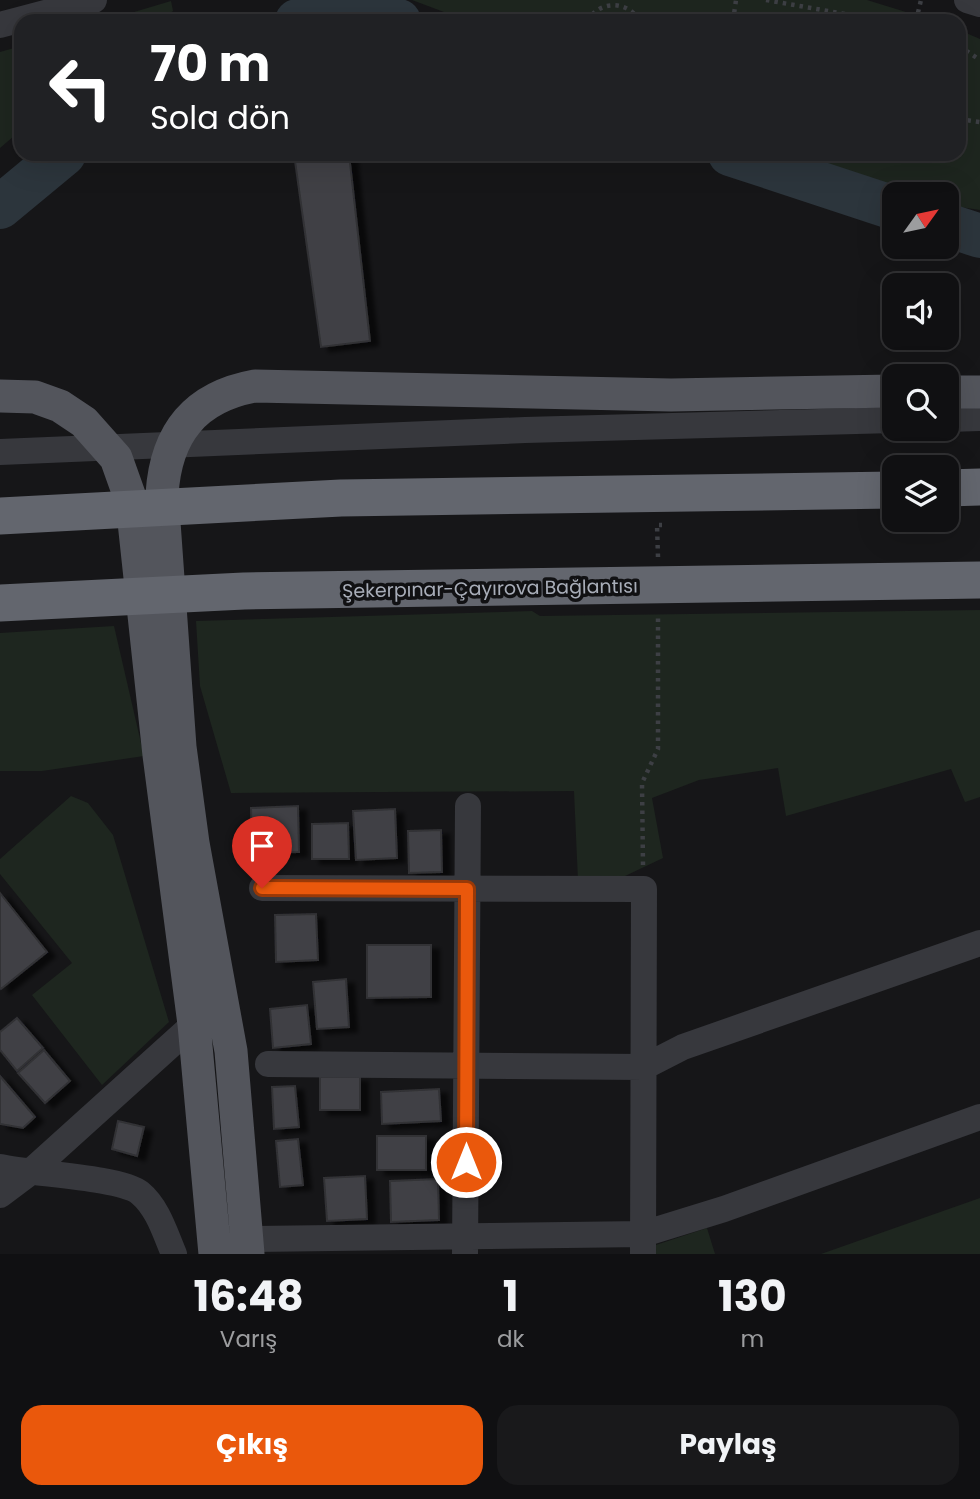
<!DOCTYPE html>
<html lang="tr">
<head>
<meta charset="utf-8">
<style>
  :root { --surface:#101012; --page:#19191b; --text:#f1f3f6; --muted:#9c9d9f; --line:#303032; --accent:#ea580c }
  body { margin:0; font-family:Poppins,sans-serif; background:var(--page); color:var(--text); height:100vh; display:flex; flex-direction:column; font-size:26px; white-space:nowrap }
  * { box-sizing:border-box; margin:0 }
  p { font-size:23px; color:var(--muted) }
  .icon { flex:none; width:38px; height:38px; fill:none; stroke:currentColor; stroke-width:2; stroke-linecap:round; stroke-linejoin:round }
  .map { position:relative; height:1254px; overflow:hidden }
  .sheet { display:flex; flex-direction:column; background:var(--surface); flex:1 }
  .sheet>* { flex:none }
  .top-card { position:absolute; left:14px; top:14px; width:952px; height:147px; border-radius:21px; box-shadow:0 7px 28px #0002,0 0 0 2px var(--line); background:#202124; color:#fff; overflow:hidden }
  .needle { width:46px; rotate:57deg }
  .tools { position:absolute; left:882px; top:182px; display:grid; gap:14px }
  .tools a { display:grid; place-items:center; width:77px; height:77px; border-radius:14px; background:var(--surface); box-shadow:0 7px 28px #0002,0 0 0 2px var(--line); font-size:35px }
  .pin { position:absolute; display:grid; place-items:center; width:60px; height:60px; color:#fff; margin:-72px -30px; border-radius:50% 50% 50% 0; rotate:-45deg; box-shadow:0 0 7px #0007 }
  .pin .icon { rotate:45deg }
  .me { position:absolute; width:77px; margin:-38px; rotate:0deg; stroke-linejoin:round; filter:drop-shadow(0 0 5px #0008) }
  .turn { display:flex; align-items:center; gap:24px; height:147px; padding:0 21px; font-size:32px }
  .turn .icon { width:91px; height:91px; stroke-width:2.5 }
  .turn b { display:block; font-size:49px; line-height:60px }
  .eta { display:flex; justify-content:space-evenly; align-items:center; height:119px; text-align:center }
  .eta b { font-size:42px; font-weight:700; line-height:49px }
  .action { display:flex; gap:14px; margin-top:auto; padding:14px 21px }
  .action a { flex:1; height:80px; border-radius:21px; background:var(--accent); color:#fff; font-size:28px; font-weight:700; line-height:80px; text-align:center }
  .action a+a { background:var(--page); color:var(--text) }
  .map>svg:first-child { display:block }
</style>
</head>
<body>
<div class="map">
<svg width="980" height="1254" viewBox="0 0 980 1254">
  <defs>
    <filter id="shadow"><feDropShadow dx="8" dy="4.5" stdDeviation="2" flood-color="#0009"/></filter>
  </defs>
  <rect width="100%" height="100%" fill="#161618"/>
  <!-- green -->
  <path fill="#1e261f" d="M412 0H867L935 21H468Z
    M171 1 173 11 160 21H104Z
    M959 30 980 39V210L947 205V194H903L754 154H959Z
    M21 46V130L0 148V52Z
    M980 610V797L965 802 951 769 786 816 778 768 699 780 652 798 663 858 625 876 578 881 574 791 231 793 200 686 196 621 532 611 540 616Z
    M114 626 144 756 42 771H0V633Z
    M71 796 88 803 113 835 169 1022 102 1085 32 995 72 963 0 874V859Z
    M980 1198V1254H821Z
    M707 1228 715 1254H656V1245Z"/>
  <g fill="none" stroke-linecap="round" stroke-linejoin="round">
    <!-- river -->
    <path stroke="#2c353c" stroke-width="44" d="M297 21 350 8 399 21
      M730 154 894 208
      M0 207 64 154
      M947 225 980 236"/>
  </g>
  <!-- building -->
  <path fill="#404145" stroke="#303034" stroke-width="2" filter="url(#shadow)" d="M294 154H349L370 341 321 347Z
    M298 806 299 852 252 853 251 808Z
    M395 809 397 858 356 860 353 811Z
    M348 823 349 859H312V824Z
    M441 830 442 872 409 873 408 831Z
    M0 893 47 952 1 989 0 987Z
    M316 914 318 960 276 962 275 915Z
    M367 945H431V997L367 998Z
    M346 979 349 1027 317 1029 313 982Z
    M307 1005 311 1044 273 1048 270 1009Z
    M17 1018 43 1048 17 1071 0 1050V1032Z
    M44 1050 70 1081 45 1103 18 1073Z
    M0 1076 35 1117 23 1128 0 1124Z
    M320 1077H360V1110H320Z
    M295 1086 299 1127 274 1129 272 1087Z
    M439 1089 441 1121 382 1124 381 1092Z
    M118 1121 144 1127 137 1156 112 1149Z
    M377 1136H426V1170H377Z
    M298 1139 303 1185 280 1187 276 1141Z
    M365 1176 367 1219 327 1221 324 1178Z
    M438 1179 439 1220 391 1222 390 1181Z"/>
  <g fill="none" stroke-linecap="round" stroke-linejoin="round">
    <!-- path -->
    <path stroke="#3d3f44" stroke-width="4.5" stroke-dasharray="3.5 5" stroke-linecap="butt" d="M766 0 884 21
      M587 21C600 0 627 0 640 21
      M733 21 736 0
      M916 21 921 0
      M959 46 980 60
      M959 119 980 122
      M907 440 934 439
      M658 557 657 525H662
      M643 865 642 783 658 749V615"/>
    <!-- minor -->
    <path stroke="#37383d" stroke-width="26" d="M967 0 980 4
      M0 25 94 0
      M947 419 980 418
      M0 452 525 430 894 420
      M262 888 644 889 643 1254
      M268 1064 644 1067 683 1047 980 943
      M0 1167C30 1174 120 1177 140 1193 158 1208 165 1233 174 1254
      M0 1195 28 1174 194 1024
      M247 1239 643 1234 724 1209 980 1117
      M465 1254 468 806"/>
    <!-- major -->
    <path stroke="#53555c" stroke-width="33" d="M947 392H980
      M0 396 35 397 60 406 84 422 116 458 132 503 159 755 194 1024 215 1254
      M248 1254 231 1051 193 843 180 747 162 494C166 433 195 397 255 386L671 395 894 391"/>
    <!-- highway -->
    <path stroke="#63666e" stroke-width="37" d="M947 488 980 487
      M0 516 341 498 894 490
      M0 603 244 591 980 580"/>
  </g>
  <g fill="none" stroke-linecap="round" stroke-linejoin="round">
    <defs>
      <path id="route" d="M262 888 467 889 466 1162"/>
    </defs>
    <!-- route casing -->
    <use href="#route" stroke="#983908" stroke-width="18"/>
    <!-- route -->
    <use href="#route" stroke="#ea580c" stroke-width="12"/>
  </g>
  <g text-anchor="middle" stroke-width="7" stroke-linejoin="round" paint-order="stroke">
    <!-- street labels -->
    <g font-size="19" fill="#a8adb8" stroke="#111113">
      <text transform="translate(490 588) rotate(-1)" y="7">Şekerpınar-Çayırova Bağlantısı</text>
    </g>
  </g>
</svg>
<div class="tools">
<a><svg class="needle" viewBox="-14 -14 28 28"><path d="M0-13l5 13h-10z" fill="#e53935"/><path d="M0 13l5-13h-10z" fill="#9c9d9f"/></svg></a>
<a><svg class="icon" aria-label="sound" viewBox="0 0 24 24"><path d="M4 9h4l5-4v14l-5-4H4zM17 9q2 3 0 6"/></svg></a>
<a><svg class="icon" aria-label="search" viewBox="0 0 24 24"><circle cx="10" cy="10" r="6"/><path d="M15 15l6 6"/></svg></a>
<a><svg class="icon" aria-label="layers" viewBox="0 0 24 24"><path d="M12 4l9 5-9 5-9-5zM3 14l9 5 9-5"/></svg></a>
</div>
<div class="pin" style="left:262px;top:888px;background:#d93025"><svg class="icon" aria-label="arrive" viewBox="0 0 24 24"><path d="M6 21V4h12l-3 4 3 4H6"/></svg></div>
<svg class="me" style="left:466px;top:1162px" viewBox="-20 -20 40 40"><circle r="17" fill="#ea580c" stroke="#fff" stroke-width="3"/><path d="M0-11L8 9 0 5-8 9z" fill="#fff"/></svg>
<div class="top-card">
<div class="turn"><svg class="icon" aria-label="left" viewBox="0 0 24 24"><path d="M17 20v-9H6M10 6l-5 5 5 5"/></svg><div><b>70 m</b>Sola dön</div></div>
</div>
</div>
<section class="sheet">
<div class="eta">
<div><b>16:48</b><p>Varış</p></div>
<div><b>1</b><p>dk</p></div>
<div><b>130</b><p>m</p></div>
</div>
<div class="action"><a>Çıkış</a><a>Paylaş</a></div>
</section>
</body>
</html>
